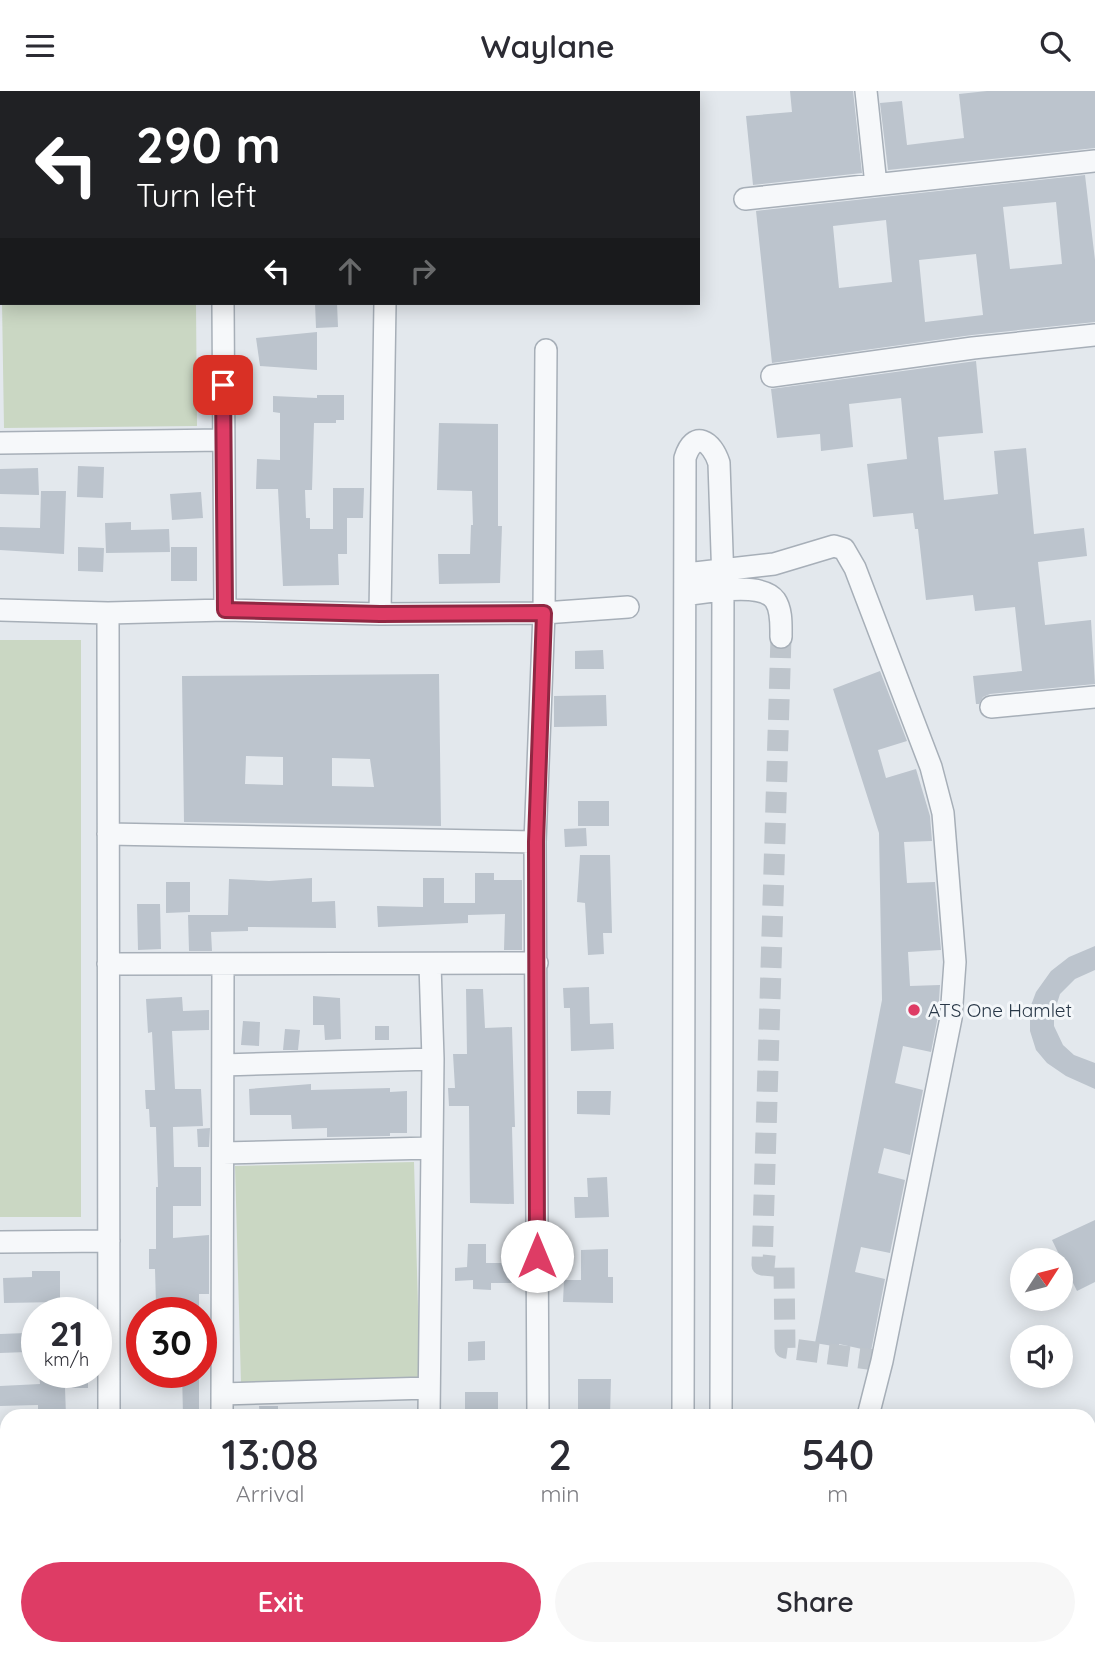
<!DOCTYPE html>
<html lang="en">
<head>
<meta charset="utf-8">
<style>
  :root { --surface:#fff; --page:#f7f7f7; --text:#2b2b33; --muted:#7c7c81; --accent:#de3c65 }
  body { margin:0; font-family:Quicksand,sans-serif; background:var(--page); color:var(--text); height:100vh; display:flex; flex-direction:column; font-size:26px; white-space:nowrap }
  * { box-sizing:border-box; margin:0 }
  p { font-size:23px; color:var(--muted) }
  .icon { flex:none; width:38px; height:38px; fill:none; stroke:currentColor; stroke-width:2; stroke-linecap:round; stroke-linejoin:round }
  .map { position:relative; flex:1; overflow:hidden }
  .details { position:absolute; left:0px; top:1318px; width:1096px; height:247px; display:flex; flex-direction:column; background:var(--surface); border-radius:21px 21px 0 0; box-shadow:0 4px 18px #0003 }
  .details>* { flex:none }
  .guide { position:absolute; left:0px; top:0px; width:700px; height:214px; box-shadow:0 4px 18px #0003; background:#202124; color:#fff; overflow:hidden }
  .needle { width:46px; rotate:54deg }
  .controls { position:absolute; left:1010px; top:1157px; display:grid; gap:14px }
  .controls a { display:grid; place-items:center; width:63px; height:63px; border-radius:50%; background:var(--surface); box-shadow:0 4px 18px #0003; font-size:35px }
  .speed { position:absolute; left:21px; top:1206px; display:flex; gap:14px; font-size:35px; font-weight:700; text-align:center }
  .speed>* { display:grid; place-content:center; width:91px; height:91px; border-radius:50%; background:var(--surface); box-shadow:0 4px 18px #0003; line-height:1 }
  .speed small { font-size:18px; font-weight:400 }
  .speed .limit { border:10px solid #d22; background:#fff; color:#111 }
  .pin { position:absolute; display:grid; place-items:center; width:60px; height:60px; color:#fff; margin:-30px; border-radius:14px; box-shadow:0 4px 10px #0006 }
  .me { position:absolute; width:77px; margin:-38px; rotate:0deg; stroke-linejoin:round; filter:drop-shadow(0 0 5px #0008) }
  .turn { display:flex; align-items:center; gap:24px; height:147px; padding:0 21px; font-size:32px }
  .turn .icon { width:91px; height:91px; stroke-width:2.5 }
  .turn b { display:block; font-size:49px; line-height:60px }
  .lanes { display:flex; align-items:center; height:66px; padding:0 21px; background:#0003; justify-content:center; gap:35px; direction:ltr }
  .lanes .off { opacity:.35 }
  .eta { display:flex; justify-content:space-evenly; align-items:center; height:119px; text-align:center }
  .eta b { font-size:42px; font-weight:600; line-height:49px }
  .cta { display:flex; gap:14px; margin-top:auto; padding:14px 21px }
  .cta a { flex:1; height:80px; border-radius:42px; background:var(--accent); color:#fff; font-size:28px; font-weight:600; line-height:80px; text-align:center }
  .cta a+a { background:var(--page); color:var(--text) }
  header { display:flex; justify-content:space-between; align-items:center; height:91px; padding:0 21px; background:var(--surface); font-size:32px; font-weight:600 }
  .map>svg:first-child { display:block }
</style>
</head>
<body>
<header><svg class="icon" aria-label="menu" viewBox="0 0 24 24"><path d="M4 6h16M4 12h16M4 18h16"/></svg>Waylane<svg class="icon" aria-label="search" viewBox="0 0 24 24"><circle cx="10" cy="10" r="6"/><path d="M15 15l6 6"/></svg></header>
<div class="map">
<svg width="1095" height="1564" viewBox="0 0 1095 1564">
  <rect width="100%" height="100%" fill="#e3e8ed"/>
  <!-- green -->
  <path fill="#cad7c3" d="M2 212H196L197 335 4 337Z
    M0 549H81V1126H0Z
    M414 1071 420 1288 241 1292 235 1075Z"/>
  <!-- building -->
  <path fill="#bcc4cd" fill-rule="evenodd" d="M790 0H853L862 82 753 94 746 25 792 21Z
    M987 0H1095V57L888 79 880 12 902 10 907 54 964 47 959 3Z
    M1085 84 1095 169V231L972 244 772 272 756 120ZM1056 111 1062 173 1010 178 1003 116ZM886 129 892 191 839 197 833 135ZM976 163 983 224 925 231 919 169Z
    M315 212H337L338 236 316 237Z
    M317 241V279L260 275 256 247Z
    M976 270 983 342 938 346 944 409 998 403 994 360 1026 357 1034 443 1084 437 1087 465 1038 471 1045 534 1091 529 1095 593 990 603 983 606 979 613H976L973 585 1022 580 1015 516 975 520 973 504 926 509 918 438H915L913 422 873 426 867 373 907 368 901 307 849 313 853 356 821 360 820 343 777 347 771 298Z
    M317 304H344V329H336V332H314L312 399H305L306 427H310V438H333V397H364L363 427H347V463H338L339 494 283 495 278 398H256L257 368 280 369V322L273 321V305L317 307Z
    M439 332 498 333V435H502L500 492 439 493 438 463H470L471 434H473L472 400 437 399Z
    M78 375 104 376 103 407 77 406Z
    M38 377 39 404 0 403V378Z
    M41 400H66L64 463 0 459V436L40 437Z
    M201 401 203 427 172 429 170 403Z
    M131 431V439L169 438 170 461 106 462 105 432Z
    M78 456 104 457 103 481 78 480Z
    M171 456H197V490H171Z
    M603 559 604 578H575V560Z
    M880 580 907 650 878 659 886 687 916 678 930 725 932 750 904 751 907 792 935 791 941 859 908 861 910 895 940 894 938 925 931 961 903 955 895 992 923 999 910 1064 884 1057 878 1082 905 1089 890 1162 861 1156 855 1181 885 1188 871 1260 839 1253V1256L815 1252 882 909 879 742 833 598Z
    M439 583 441 735 184 731 182 585ZM246 665 283 666V694L245 693ZM332 667 370 668 374 696 332 695Z
    M606 604 607 635 554 636V605Z
    M578 710H609V735H578Z
    M586 737 587 755 565 756 564 738Z
    M580 764H610L612 842H603L604 863 588 864 585 812 577 811Z
    M475 782H494V789H522V859H504L505 823 468 824V832L378 836 377 815 423 816V787H444V812H475Z
    M312 787V811L335 810 336 837 248 836V840L211 841 212 860H189L188 824H228L229 788 269 790Z
    M166 791H190V821L166 822Z
    M137 813H160L161 858 138 859Z
    M1095 855V879L1075 888 1060 903 1054 922V935L1063 954 1074 964 1095 972V998L1066 985 1047 972 1036 959 1030 940V917L1036 901 1051 880 1069 866Z
    M589 896 590 933 613 932 614 958 571 960 570 917H564L563 897Z
    M466 898H483L485 937 512 936 515 1036H512L514 1113 470 1112 469 1015H449L448 997H455L453 963H467Z
    M313 905 340 907 341 948 325 949 324 934H313Z
    M182 906 183 920 209 919V939L172 940 175 998H201L203 1035 173 1036 174 1076H201V1115H173V1147L209 1144V1203H199V1222H181L180 1213H156L155 1178H149V1158H156V1096H158L156 1036H150L149 1018H146L145 999H155L152 941 148 942 146 908Z
    M243 930 260 931 259 955 241 954Z
    M375 935H389V949H375Z
    M285 938 300 939 298 959H283Z
    M311 993V999L390 997V1001L407 1000V1042H390V1045L327 1046V1037L292 1038 291 1024H250L249 998Z
    M577 1000H611L610 1024 577 1023Z
    M210 1037 209 1056H198L197 1038Z
    M607 1086 609 1126 575 1127 574 1106H588L587 1087Z
    M1095 1129V1191L1077 1200 1052 1149Z
    M468 1153H486V1172H515V1192H491V1199L473 1198V1189L455 1190V1177L467 1176Z
    M608 1158V1186H613V1212L563 1211 564 1189H581V1159Z
    M32 1180H60V1211L4 1212 3 1187 32 1186Z
    M26 1242 27 1261 0 1262V1243Z
    M485 1250V1269L468 1270V1251Z
    M39 1281H88V1297H65L66 1325H38V1314L0 1315V1295L40 1293Z
    M182 1281H199V1325H183Z
    M578 1288H611L610 1325H578Z
    M465 1301H498V1324H465Z
    M259 1315H278V1325H260Z"/>
  <g fill="none" stroke-linecap="round" stroke-linejoin="round">
    <!-- minor-tunnel -->
    <path stroke="#bec5cc" stroke-width="21" stroke-dasharray="21 10" stroke-linecap="butt" d="M781 546 762 1174 784 1176 785 1257 882 1270
      M776 1558V1564"/>
    <defs>
      <path id="minor" d="M866 0 876 94
        M745 108 1095 70
        M0 148H2
        M223 212 225 519
        M772 285 973 257 1095 244
        M0 352 223 349
        M686 483 774 473 834 455 844 458 855 477 931 676 943 722 955 871 951 927 882 1270 868 1325
        M685 504C707 501 761 490 775 509 782 519 781 534 781 546
        M0 519 108 522 225 519 380 523 544 522 628 516
        M108 522 109 1325
        M380 523 385 212
        M991 616 1095 606
        M108 743 535 751
        M108 873 537 872
        M223 974 433 968
        M223 1062 432 1057
        M0 1151 109 1150
        M222 1303 429 1297
        M222 1325 223 874
        M429 1325 433 968 430 873
        M538 1325 535 751 544 522 546 259
        M683 1325 685 367C694 338 712 350 719 372L723 491 721 1325
        M110 1558V1564
        M541 1558V1564
        M852 1558V1564
        M683 1564V1558
        M720 1564V1558"/>
    </defs>
    <!-- minor casing -->
    <use href="#minor" stroke="#a7afb8" stroke-width="24"/>
    <!-- minor -->
    <use href="#minor" stroke="#f6f8fa" stroke-width="21"/>
  </g>
  <g fill="none" stroke-linecap="round" stroke-linejoin="round">
    <defs>
      <path id="route" d="M223 294 225 519 380 523 544 522 536 751 537 1165"/>
    </defs>
    <!-- route casing -->
    <use href="#route" stroke="#902742" stroke-width="18"/>
    <!-- route -->
    <use href="#route" stroke="#de3c65" stroke-width="12"/>
  </g>
  <!-- markers -->
  <circle fill="#de3c65" stroke="#f3f6f9" stroke-width="2.5" cx="914" cy="919" r="7"/>
  <g text-anchor="middle" stroke-width="6" stroke-linejoin="round" paint-order="stroke">
    <!-- poi labels -->
    <g font-size="19" fill="#283747" stroke="#f3f6f9" text-anchor="start">
      <text x="928" y="926">ATS One Hamlet</text>
    </g>
  </g>
</svg>
<div class="controls">
<a><svg class="needle" viewBox="-14 -14 28 28"><path d="M0-13l5 13h-10z" fill="#e53935"/><path d="M0 13l5-13h-10z" fill="#7c7c81"/></svg></a>
<a><svg class="icon" aria-label="sound" viewBox="0 0 24 24"><path d="M4 9h4l5-4v14l-5-4H4zM17 9q2 3 0 6"/></svg></a>
</div>
<div class="speed"><div>21<small>km/h</small></div><div class="limit">30</div></div>
<div class="pin" style="left:223px;top:294px;background:#d93025"><svg class="icon" aria-label="arrive" viewBox="0 0 24 24"><path d="M6 21V4h12l-3 4 3 4H6"/></svg></div>
<svg class="me" style="left:537px;top:1165px" viewBox="-20 -20 40 40"><circle r="19" fill="#fff"/><path d="M0-13L10 11 0 6-10 11z" fill="#de3c65"/></svg>
<div class="guide">
<div class="turn"><svg class="icon" aria-label="left" viewBox="0 0 24 24"><path d="M17 20v-9H6M10 6l-5 5 5 5"/></svg><div><b>290 m</b>Turn left</div></div>
<div class="lanes"><svg class="icon" aria-label="left" viewBox="0 0 24 24"><path d="M17 20v-9H6M10 6l-5 5 5 5"/></svg><svg class="icon off" aria-label="ahead" viewBox="0 0 24 24"><path d="M12 20V5M6 11l6-6 6 6"/></svg><svg class="icon off" aria-label="right" viewBox="0 0 24 24"><path d="M7 20v-9h11M14 6l5 5-5 5"/></svg></div>
</div>
<section class="details">
<div class="eta">
<div><b>13:08</b><p>Arrival</p></div>
<div><b>2</b><p>min</p></div>
<div><b>540</b><p>m</p></div>
</div>
<div class="cta"><a>Exit</a><a>Share</a></div>
</section>
</div>
</body>
</html>
